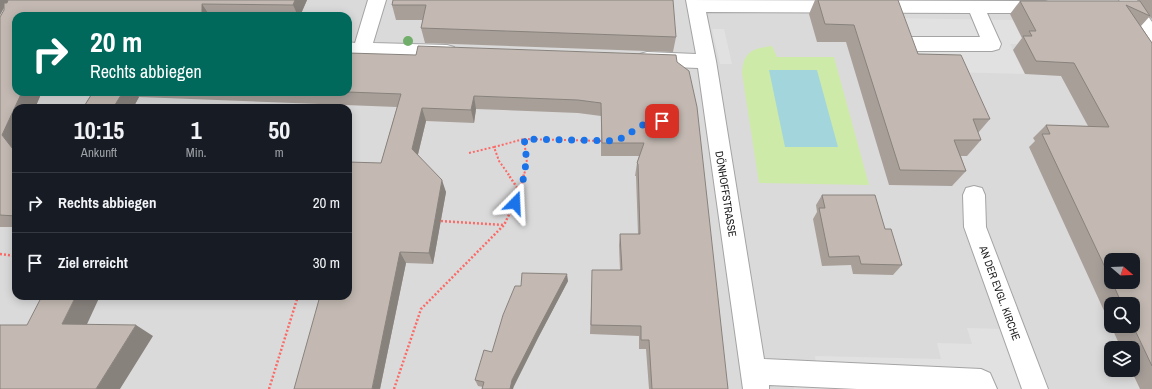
<!DOCTYPE html>
<html lang="de">
<head>
<meta charset="utf-8">
<style>
  :root { --surface:#171b24; --page:#20242c; --text:#f1f3f6; --muted:#9ea1a6; --line:#363941 }
  body { margin:0; font-family:"Archivo Narrow",sans-serif; background:var(--page); color:var(--text); height:100vh; display:flex; flex-direction:column; font-size:15px; white-space:nowrap }
  * { box-sizing:border-box; margin:0 }
  p { font-size:13px; color:var(--muted) }
  .icon { flex:none; width:22px; height:22px; fill:none; stroke:currentColor; stroke-width:2; stroke-linecap:round; stroke-linejoin:round }
  .map { position:relative; flex:1; overflow:hidden }
  .drawer { position:absolute; left:12px; top:104px; width:340px; height:196px; display:flex; flex-direction:column; background:var(--surface); border-radius:12px; box-shadow:0 2px 10px #0003 }
  .drawer>* { flex:none }
  .hud { position:absolute; left:12px; top:12px; width:340px; height:84px; border-radius:12px; box-shadow:0 2px 10px #0003; background:#00695c; color:#fff; overflow:hidden }
  .needle { width:26px; rotate:109deg }
  .controls { position:absolute; left:1104px; top:253px; display:grid; gap:8px }
  .controls a { display:grid; place-items:center; width:36px; height:36px; border-radius:8px; background:var(--surface); box-shadow:0 2px 10px #0003; font-size:20px }
  .pin { position:absolute; display:grid; place-items:center; width:34px; height:34px; color:#fff; margin:-17px; border-radius:8px; box-shadow:0 2px 6px #0006 }
  .me { position:absolute; width:44px; margin:-22px; rotate:21deg; stroke-linejoin:round; filter:drop-shadow(0 0 3px #0008) }
  .turn { display:flex; align-items:center; gap:14px; height:84px; padding:0 12px; font-size:18px }
  .turn .icon { width:52px; height:52px; stroke-width:2.5 }
  .turn b { display:block; font-size:28px; line-height:34px }
  .eta { display:flex; justify-content:space-evenly; align-items:center; height:68px; text-align:center }
  .eta b { font-size:24px; font-weight:800; line-height:28px }
  ul { padding:0; list-style:none }
  li { display:flex; align-items:center; gap:12px; height:60px; padding:0 12px; border-top:1px solid var(--line) }
  li div { flex:1 }
  li b { display:block; font-size:15px }
  li em { font-style:normal }
  .map>svg:first-child { display:block }
</style>
</head>
<body>
<div class="map">
<svg width="1152" height="389" viewBox="0 0 1152 389">
  <rect width="100%" height="100%" fill="#efeae3"/>
  <!-- residential -->
  <path fill="#dbdada" fill-rule="evenodd" d="M0 0H1152V389H0ZM16 16H348V92H16ZM16 108H348V296H16ZM1111 260H1133V282H1111ZM1111 304H1133V326H1111ZM1111 348H1133V370H1111Z"/>
  <!-- grass -->
  <path fill="#ceeaa8" d="M772 46 777 57H834L869 185 759 183 742 73C744 51 752 49 772 46Z"/>
  <!-- parking -->
  <path fill="#e1e1e1" d="M888 18 1013 20 1025 44H1010L1025 74 907 71Z
    M712 29H724L732 64H720Z
    M967 328 1005 329 1027 389H794L793 383 818 384 815 356 941 359 937 343 972 344Z"/>
  <!-- water -->
  <path fill="#a3d5dd" d="M769 70H817L838 147H785Z"/>
  <g fill="none" stroke-linecap="round" stroke-linejoin="round">
    <defs>
      <path id="minor" d="M368 0H386L373 43 447 45 454 47 456 52 454 57 447 59 348 56V42L355 43Z
        M686 0 1045 1 1051 3 1054 7 1051 11 1045 13H987L1001 44 999 49 992 51H911L904 49 902 44 904 39 911 37H980L970 13 706 12 716 61 764 359 981 369 990 373 997 389H857L769 385V389H743L698 68 647 66 640 64 638 59 640 54 647 52 696 54Z
        M1119 0H1137L1152 22V42L1145 41Z
        M974 186 982 188 985 195 986 227 1048 389H1022L964 227 963 195 966 188Z"/>
    </defs>
    <!-- minor casing -->
    <use href="#minor" stroke="#a4a4a4" stroke-width="2"/>
    <!-- path-far1 -->
    <path stroke="#fb6a67" stroke-width="2" stroke-dasharray="2 2" stroke-linecap="butt" d="M524 139 603 141
      M494 147 524 139 527 163 524 175
      M469 153 494 147 499 161 509 175"/>
    <!-- path -->
    <path stroke="#fb6a67" stroke-width="2.5" stroke-dasharray="2 2" stroke-linecap="butt" d="M520 192 524 174
      M441 221 504 225
      M0 254 16 256
      M269 389 298 296
      M394 389 421 309 504 225 520 192 508 174"/>
    <!-- minor -->
    <use href="#minor" fill="#fff" fill-rule="evenodd"/>
  </g>
  <!-- trees -->
  <circle fill="#71ae6c" cx="408" cy="41" r="5"/>
  <!-- wall -->
  <path fill="#a89f99" fill-rule="evenodd" d="M0 0H307L300 16H16V92H348L416 55 677 62 728 389H649L646 349H639V336L590 334 592 280 620 270 619 245 620 234H638L636 176H635L637 163 639 156H601V116L578 113 476 109 474 123 426 121 418 155 446 192 433 264 406 263 380 389 381 163 397 107 139 97 133 108H83L91 96 41 94 35 108H16V227H0V17L4 10V8L0 15Z
    M393 0 676 37 673 52 425 43 421 28 423 20H396L392 5Z
    M815 0H818L918 54 990 119 978 133 981 140 967 156H961L966 171 952 186 889 185 846 42H817L809 14Z
    M1138 0H1152V19L1149 16H1150L1141 26 1152 43V389H1140L1131 370H1133V348H1121L1111 326H1133V304H1111V326L1029 147 1035 141 1033 138 1046 125 1088 126 1061 76 1025 74 1013 50 1022 38 1010 14 1020 1H1139ZM1111 260 1133 282H1111Z
    M822 195 885 229 902 265 893 275 853 274 851 265 822 266 813 219 817 212 816 205Z
    M568 281 538 338 514 386 483 387 478 386 475 380 492 352 521 286Z"/>
  <!-- shaded-wall -->
  <path fill="#88827d" d="M0 0H8L0 15Z
    M295 0H307L300 16H298L293 5Z
    M202 4 210 16H202Z
    M22 92H39L41 94 35 108H16V153L2 135Z
    M123 92H135L139 97 133 108H113Z
    M474 96 476 109 474 123 471 110Z
    M422 108 426 121 416 162 412 149Z
    M442 180 446 192 433 264 429 253Z
    M400 252 406 263 380 389H372Z
    M567 274 568 281 538 338 514 386 513 389H510L512 380 537 331Z
    M76 296H100L82 335 62 324Z
    M136 325 153 336 120 389H96Z"/>
  <!-- building -->
  <path fill="#c3b9b2" stroke="#88827d" d="M8 0H295L293 5 202 4V16H16V92H22L2 135 16 153V216L0 215V17L4 10V3H7Z
    M393 0H673L676 37 421 28 426 5H392Z
    M818 0H898L918 54 961 55 990 119H973L981 140H954L966 171 900 170 854 25 825 24Z
    M1020 1H1140L1150 16 1126 5 1152 43V366L1133 326V304H1122L1112 282H1133V260H1111V280L1042 134H1050L1046 125 1109 127 1074 63 1036 61 1023 36H1032L1029 31H1036Z
    M418 46 676 55 677 62 689 71 697 107 728 389H652L649 340H641V326L591 325 592 270H622L620 234H640L638 164 637 163 644 143H602L601 103 578 100 474 96 471 110 422 108 412 149 442 180 429 253 400 252 372 389H294L320 296H348V162L381 163 401 94 348 92V53L416 55Z
    M93 92H123L113 108H83Z
    M822 195H875L885 229H891L902 265 861 264 859 256 829 257 819 208H825Z
    M522 273 567 274 537 331 512 380 510 389H482L484 382 475 380 484 350 492 352 503 315 515 286H521Z
    M42 296H76L62 324 136 325 96 389H0V325H27Z"/>
  <g fill="none" stroke-linecap="round" stroke-linejoin="round">
    <!-- route -->
    <path stroke="#1a73e8" stroke-width="7" stroke-dasharray="0 12.6" d="M515 203C524 183 529 160 524 139L617 141 646 123 662 121"/>
  </g>
  <g text-anchor="middle" stroke-width="3" stroke-linejoin="round" paint-order="stroke">
    <!-- street labels -->
    <g font-size="11" fill="#1d1d1d" stroke="#fff">
      <text transform="translate(726 194) rotate(81)" y="4">DÖNHOFFSTRASSE</text>
      <text transform="translate(1000 293) rotate(70)" y="4">AN DER EVGL. KIRCHE</text>
    </g>
  </g>
</svg>
<div class="controls">
<a><svg class="needle" viewBox="-14 -14 28 28"><path d="M0-13l5 13h-10z" fill="#e53935"/><path d="M0 13l5-13h-10z" fill="#9ea1a6"/></svg></a>
<a><svg class="icon" aria-label="search" viewBox="0 0 24 24"><circle cx="10" cy="10" r="6"/><path d="M15 15l6 6"/></svg></a>
<a><svg class="icon" aria-label="layers" viewBox="0 0 24 24"><path d="M12 4l9 5-9 5-9-5zM3 14l9 5 9-5"/></svg></a>
</div>
<div class="pin" style="left:662px;top:121px;background:#d93025"><svg class="icon" aria-label="arrive" viewBox="0 0 24 24"><path d="M6 21V4h12l-3 4 3 4H6"/></svg></div>
<svg class="me" style="left:515px;top:203px" viewBox="-20 -20 40 40"><path d="M0-17L14 15 0 8-14 15z" fill="#1a73e8" stroke="#fff" stroke-width="4"/></svg>
<div class="hud">
<div class="turn"><svg class="icon" aria-label="right" viewBox="0 0 24 24"><path d="M7 20v-9h11M14 6l5 5-5 5"/></svg><div><b>20 m</b>Rechts abbiegen</div></div>
</div>
<section class="drawer">
<div class="eta">
<div><b>10:15</b><p>Ankunft</p></div>
<div><b>1</b><p>Min.</p></div>
<div><b>50</b><p>m</p></div>
</div>
<ul>
<li><svg class="icon" aria-label="right" viewBox="0 0 24 24"><path d="M7 20v-9h11M14 6l5 5-5 5"/></svg><div><b>Rechts abbiegen</b></div><em>20 m</em></li>
<li><svg class="icon" aria-label="arrive" viewBox="0 0 24 24"><path d="M6 21V4h12l-3 4 3 4H6"/></svg><div><b>Ziel erreicht</b></div><em>30 m</em></li>
</ul>
</section>
</div>
</body>
</html>
